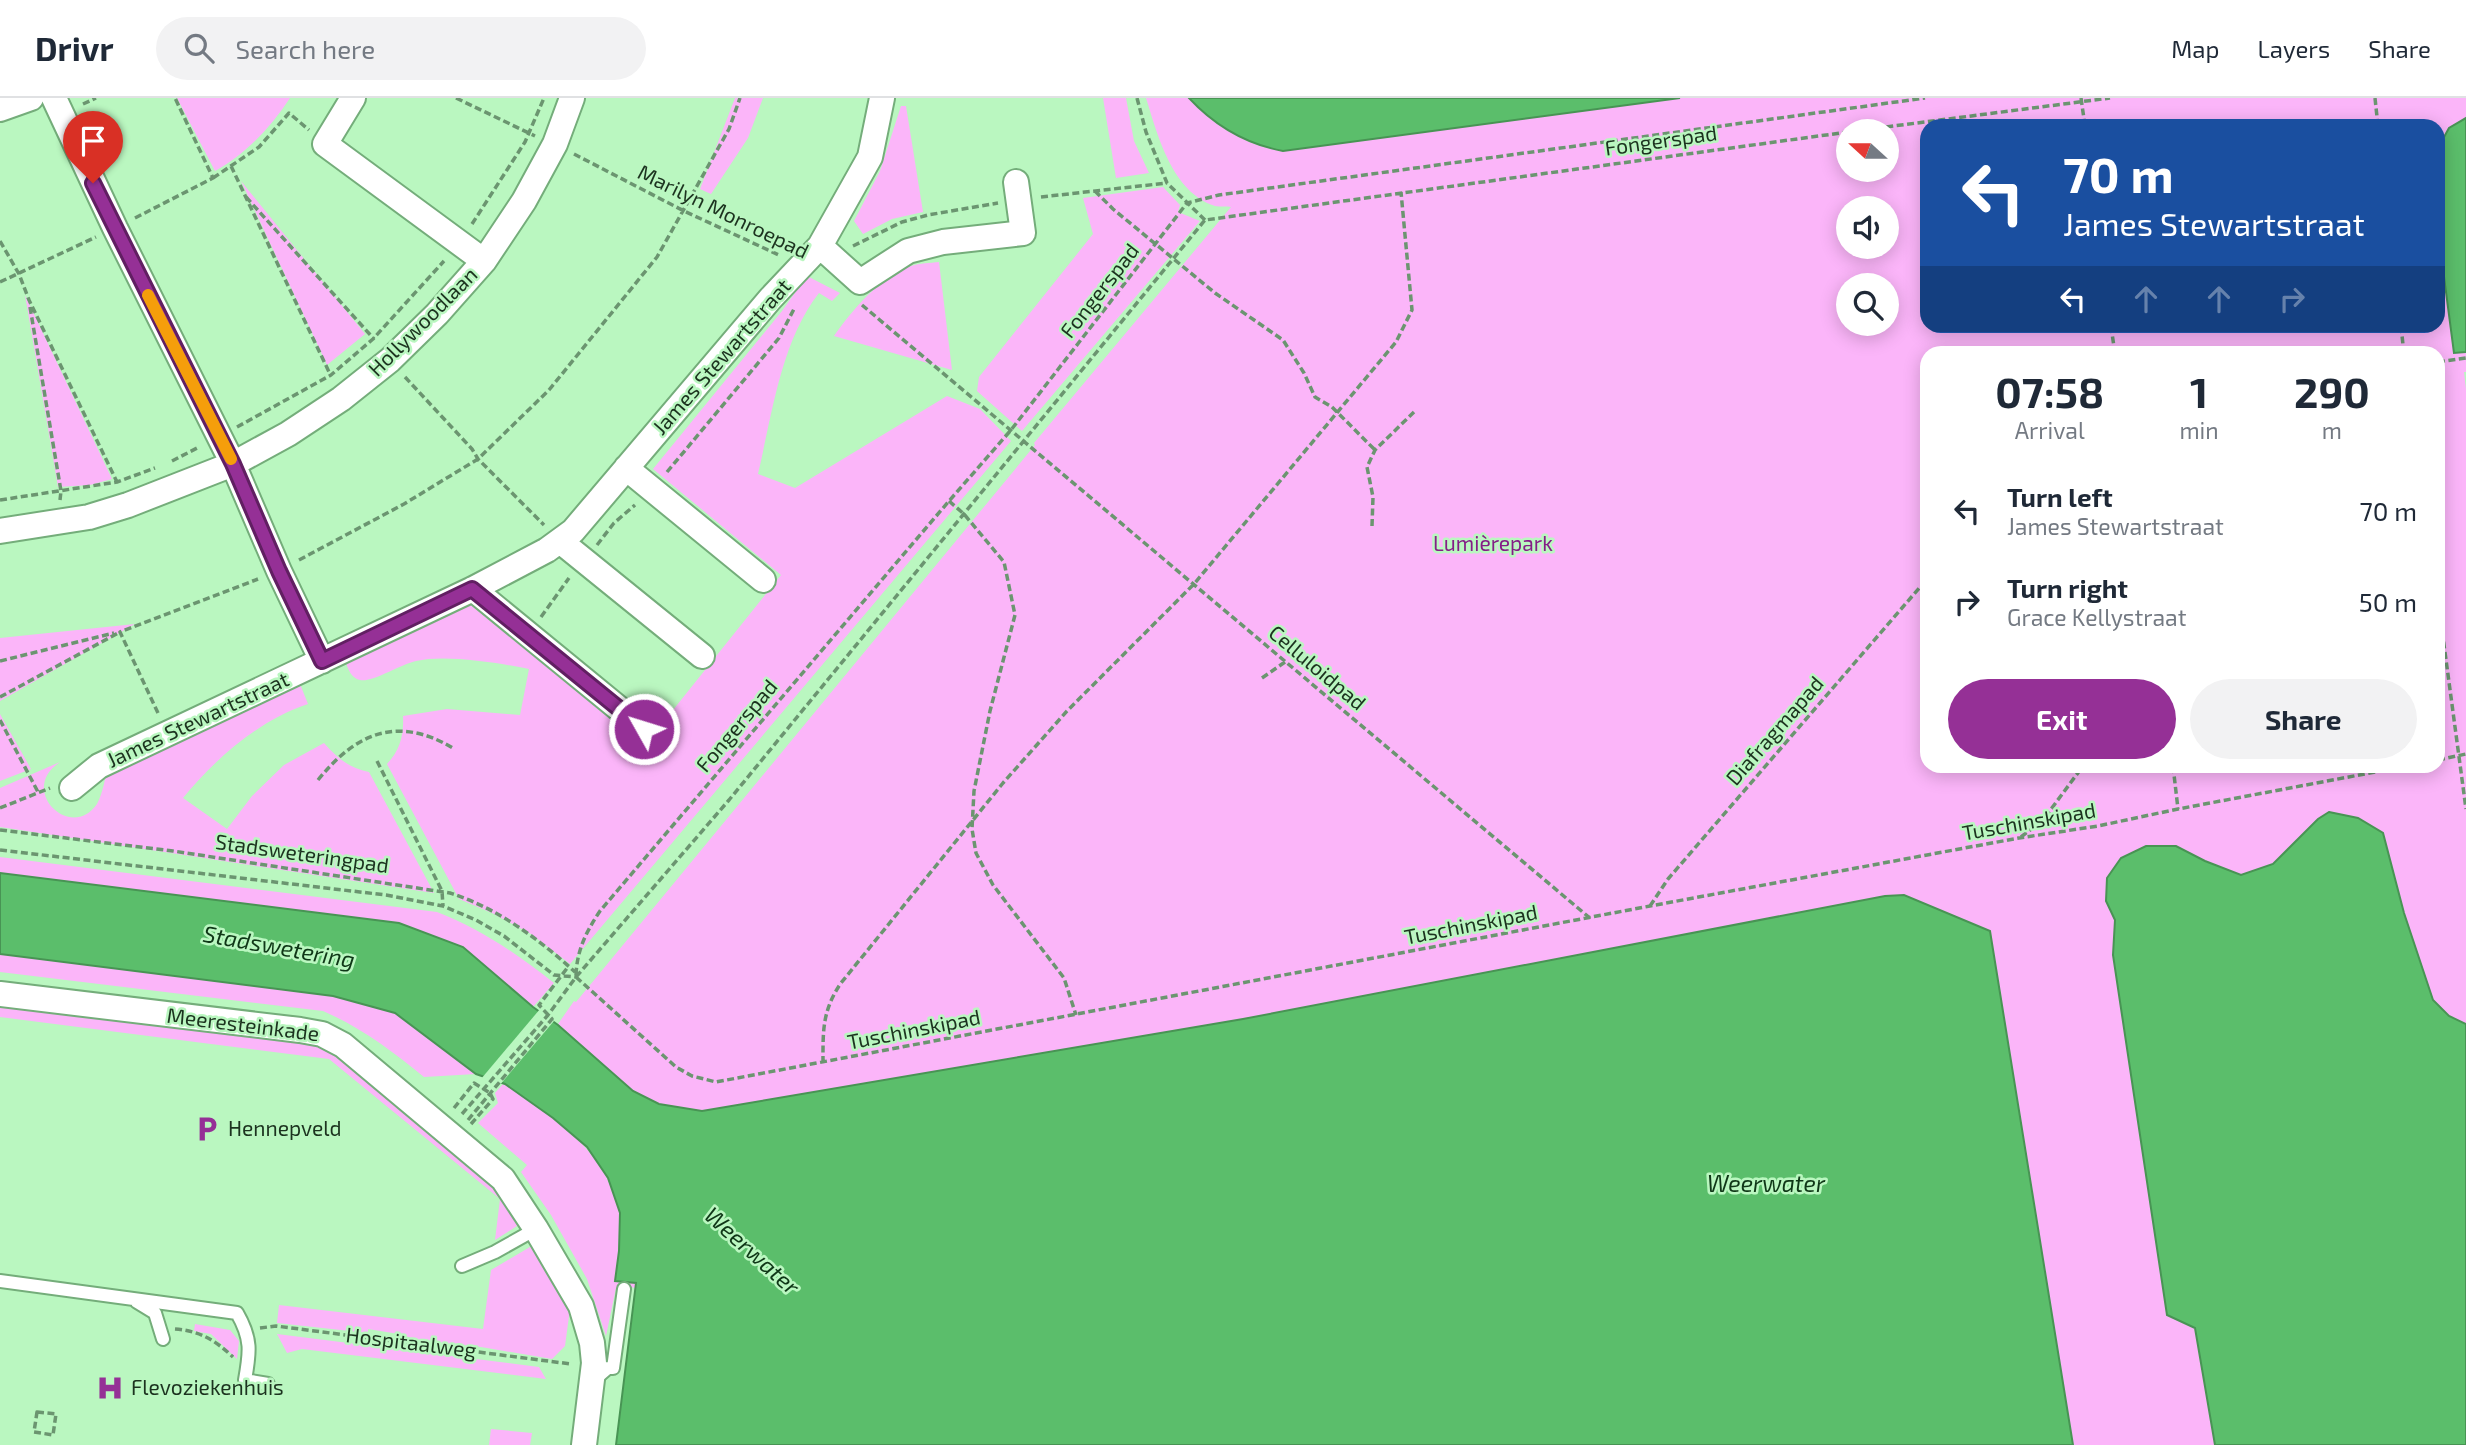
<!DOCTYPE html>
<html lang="en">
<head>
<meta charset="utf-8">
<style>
  :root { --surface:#fff; --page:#f2f2f3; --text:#1f2937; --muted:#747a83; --line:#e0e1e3; --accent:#953096 }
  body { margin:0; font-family:"Exo 2",sans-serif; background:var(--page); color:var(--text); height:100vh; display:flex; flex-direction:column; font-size:26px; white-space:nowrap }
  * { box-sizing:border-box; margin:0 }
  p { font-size:23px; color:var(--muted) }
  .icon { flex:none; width:38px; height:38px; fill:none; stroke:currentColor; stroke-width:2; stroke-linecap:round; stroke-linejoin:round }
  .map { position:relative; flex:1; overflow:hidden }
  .side { position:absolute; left:1920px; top:248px; width:525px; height:427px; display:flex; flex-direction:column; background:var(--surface); border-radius:21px; box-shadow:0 4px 18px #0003 }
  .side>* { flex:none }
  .guide { position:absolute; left:1920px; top:21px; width:525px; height:214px; border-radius:21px; box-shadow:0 4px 18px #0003; background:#1a4fa0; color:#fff; overflow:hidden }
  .needle { width:46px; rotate:291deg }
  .controls { position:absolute; left:1836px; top:21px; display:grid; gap:14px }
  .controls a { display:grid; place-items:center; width:63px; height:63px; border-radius:50%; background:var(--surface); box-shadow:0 4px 18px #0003; font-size:35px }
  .pin { position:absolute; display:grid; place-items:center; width:60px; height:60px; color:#fff; margin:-72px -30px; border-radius:50% 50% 50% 0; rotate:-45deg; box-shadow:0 0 7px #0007 }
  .pin .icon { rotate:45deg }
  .me { position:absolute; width:77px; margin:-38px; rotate:309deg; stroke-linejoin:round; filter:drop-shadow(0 0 5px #0008) }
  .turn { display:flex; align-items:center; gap:24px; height:147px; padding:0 28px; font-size:32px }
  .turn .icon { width:91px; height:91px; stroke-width:2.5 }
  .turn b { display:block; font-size:49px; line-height:60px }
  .lanes { display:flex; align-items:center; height:66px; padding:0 28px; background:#0003; justify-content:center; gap:35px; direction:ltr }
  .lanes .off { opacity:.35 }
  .eta { display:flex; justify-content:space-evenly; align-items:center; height:119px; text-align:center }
  .eta b { font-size:42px; font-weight:700; line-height:49px }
  .cta { display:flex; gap:14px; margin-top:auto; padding:14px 28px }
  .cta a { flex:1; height:80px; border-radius:42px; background:var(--accent); color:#fff; font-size:28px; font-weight:700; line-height:80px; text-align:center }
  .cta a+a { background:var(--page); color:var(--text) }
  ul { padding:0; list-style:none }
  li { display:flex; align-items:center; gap:21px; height:91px; padding:0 28px }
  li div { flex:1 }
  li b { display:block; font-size:26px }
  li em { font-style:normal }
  header { display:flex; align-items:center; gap:42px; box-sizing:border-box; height:98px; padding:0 35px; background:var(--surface); border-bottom:2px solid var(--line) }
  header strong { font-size:33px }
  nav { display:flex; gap:38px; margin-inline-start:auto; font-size:24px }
  .search { width:490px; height:63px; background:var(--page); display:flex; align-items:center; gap:18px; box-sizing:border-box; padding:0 24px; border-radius:38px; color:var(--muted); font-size:26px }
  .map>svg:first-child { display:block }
</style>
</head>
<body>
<header>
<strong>Drivr</strong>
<div class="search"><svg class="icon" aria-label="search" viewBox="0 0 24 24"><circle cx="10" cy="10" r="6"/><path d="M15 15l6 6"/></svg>Search here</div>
<nav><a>Map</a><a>Layers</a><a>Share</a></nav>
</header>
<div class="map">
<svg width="2466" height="1347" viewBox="0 0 2466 1347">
  <rect width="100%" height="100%" fill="#baf7c0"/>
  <!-- green -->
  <path fill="#fbb5f9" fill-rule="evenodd" d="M177 0H290C270 30 247 55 215 73Z
    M735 0H763L748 40 711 96 700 91Z
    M1103 0H1126L1134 43 1149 75 1116 80Z
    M1146 0H1189C1213 25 1243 46 1277 52L1660 0H2466V274H2464L2466 291V926L2449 918 2433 902 2404 815 2383 735 2318 721 2273 766 2241 778 2205 763 2176 748 2106 803 2115 822 2113 857 2167 1217 2195 1230 2215 1347H2073L1990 834 1885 798 1243 921 702 1013 659 1006 633 993 558 926 574 903 576 904 1035 347 1034 345 1231 109C1227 108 1220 109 1215 108 1172 94 1158 38 1146 0ZM1927 28H2438V228H1927ZM1848 33H1886V72H1848ZM1848 110H1886V149H1848ZM1848 187H1886V226H1848ZM1927 256H2438V668H1927Z
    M901 8H906L923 114 892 121 863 136 854 123 880 73Z
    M241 83 365 236 327 267Z
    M1163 89 1180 107 1178 114 1200 123 1022 333 977 293 979 279 1093 136 1083 100Z
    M939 164 952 272 834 238C850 215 883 175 911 168 920 165 930 165 939 164Z
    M807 178 840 195 832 203 819 195C781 243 772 317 758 376L795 390 947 298 980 311 1011 343 570 866 531 836 492 815 459 801 387 666C400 652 404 637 403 618L447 611 520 617 529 571C500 565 445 556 416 563 401 566 372 585 360 582 351 580 348 571 345 562L467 504 645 647 781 477 653 371 782 213Z
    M25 197 112 381 90 387 58 389Z
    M135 526 0 603V540Z
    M300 586 308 606C259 622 215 661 183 700L227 731 252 698 284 667 324 645C337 660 349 670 369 674L434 795 0 729V690L60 664C17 692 71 744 97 706 103 695 105 680 108 668Z
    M0 616 31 671 0 683Z
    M0 759 437 814C481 831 517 856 554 885L533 909 463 849 399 825 0 775Z
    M0 856 333 898 395 915 476 976 424 979C392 953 362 930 323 913L0 874Z
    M0 906 324 944 493 1083 519 1121 517 1128 495 1142 500 1101 329 961 0 919Z
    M503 986C514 991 524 999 534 1007 575 1035 607 1063 619 1113 625 1134 618 1161 615 1182L636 1185 635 1190 621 1187 616 1190 606 1238 587 1181 551 1117 521 1074 527 1067 478 1025 498 1005 495 995Z
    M530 1149H536L570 1211 565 1248 552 1261 481 1249 405 1242V1237L368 1231V1235L277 1225 279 1207 483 1231 491 1172Z
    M195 1226 230 1232 239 1243 237 1261 211 1236 194 1233Z
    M277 1236 539 1269 546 1281 302 1251 287 1255Z
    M491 1331 532 1335 530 1347H489Z"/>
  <!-- water -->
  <path fill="#5bbe6b" stroke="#489454" stroke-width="2" d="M1189 0H1680L1283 53C1246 46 1215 28 1189 0Z
    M2466 20V254L2454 255 2438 133V50L2449 30Z
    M2329 714 2358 720 2383 735 2404 815 2433 902 2449 918 2466 926V1347H2215L2195 1230 2167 1217 2113 857 2115 822 2106 803 2107 780 2121 760 2146 748H2176L2205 763 2241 777 2273 766 2318 721Z
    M0 775 399 825 463 849 533 909 558 927 633 993 659 1006 702 1013 1243 921 1885 798 1904 797 1990 833 2073 1347H616L636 1185 615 1183 619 1153 620 1115 608 1080 587 1049 553 1020 505 986 476 976 395 915 333 898 0 856Z"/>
  <!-- pier -->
  <path fill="#baf7c0" d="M540 911 554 923 499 988 481 981Z"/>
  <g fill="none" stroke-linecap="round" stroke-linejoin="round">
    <defs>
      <path id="service" d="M462 1168 495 1154 536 1131
        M0 1183 237 1215C252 1241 250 1254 245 1282L268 1286
        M137 1204 155 1215 163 1241
        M594 1282 608 1270H613L624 1191"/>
      <path id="minor" d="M54 0 115 130 233 366 279 473 322 563
        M353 0 325 46 484 163
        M0 11 31 0
        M820 148 860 184 908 153 943 144 1023 135 1016 84
        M626 370 763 482
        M0 433 89 419 128 407 233 366 288 336 341 301 390 262 437 216 484 163 524 103 555 46 572 0
        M560 443 702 558
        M473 491 644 631
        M72 690 99 668 473 491 547 452 573 433 770 201 820 148 870 59 882 0
        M0 896 300 932 322 936 343 947 503 1081 536 1131 581 1208 592 1245 594 1265 584 1347"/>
    </defs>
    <!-- service casing -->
    <use href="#service" stroke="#74ad7a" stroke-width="16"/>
    <!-- minor casing -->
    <use href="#minor" stroke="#74ad7a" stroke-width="28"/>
    <!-- path -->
    <path stroke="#6b9570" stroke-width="3.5" stroke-dasharray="7 3.5" stroke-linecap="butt" d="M456 0 535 38
      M1137 0 1146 34 1167 85 1205 122
      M2081 0 2085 28
      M2375 0 2378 28
      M83 6 96 0
      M1855 33 2110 0
      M574 56 684 113 781 158
      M231 68 330 276
      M213 80 259 49 289 15 309 32
      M1095 93 1113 111 1215 195 1283 242 1304 275 1315 299 1332 309 1375 352
      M246 99 374 241
      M1041 99 1167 85
      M135 120 213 80 175 0
      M472 126 525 44 544 0
      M0 143 19 176 29 202 117 384
      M853 148 902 124 928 117 998 105
      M0 184 96 139
      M862 207 1591 821
      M30 209 61 393 60 402
      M2111 228 2115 256
      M2401 228 2404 256
      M2438 264 2466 260
      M405 279 472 351 478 361 544 427
      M237 329 331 277 373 241 444 163
      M172 363 199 349
      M667 374 779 240 795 209
      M0 402 117 384 155 370
      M949 403 964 416 1004 464 1015 517 990 613 974 693 972 731 976 755 993 787 1064 880 1076 917
      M1372 428 1373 399 1367 369 1375 352 1414 314
      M597 447 614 425 635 407
      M299 462 404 406 478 361 549 292 657 159 729 31 740 0
      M2438 502 2466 711
      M541 519 569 480
      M0 563 114 535
      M1262 580 1285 564
      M0 599 120 534
      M158 615 120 534 258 481
      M0 622 38 694
      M2438 662 2466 656
      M377 663 442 793 443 808
      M2173 668 2178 711
      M318 682C356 635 397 617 453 650
      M0 710 50 690
      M0 732 173 753 450 795C497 810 539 841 575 874
      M2021 739 2043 722 2083 668
      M0 752 386 797 443 808 476 822 504 838 554 877 576 879
      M1650 808 1668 781 1927 481
      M576 877C577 852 586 834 600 813L949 403 1011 332 1187 105 1219 97 1925 0
      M576 879 676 969 692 978 716 984 1650 808 2019 740 2098 728 2178 711 2407 668
      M823 965C823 933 822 913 841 885L1003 685 1067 613 1194 486 1396 244 1412 212 1401 94
      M454 1010 474 985 490 995 493 1001 471 1026
      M462 1016 548 917 576 879 729 702 1205 122 1848 34
      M468 1022 552 921 539 907 568 869
      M260 1230 276 1228 571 1266
      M175 1231C200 1233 215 1242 233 1259
      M37 1314 56 1316 53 1337 34 1334Z"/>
    <!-- service -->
    <use href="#service" stroke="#fff" stroke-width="12"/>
    <!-- minor -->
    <use href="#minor" stroke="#fff" stroke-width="24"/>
  </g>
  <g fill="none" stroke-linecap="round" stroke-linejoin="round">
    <defs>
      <path id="route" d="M93 85 233 366 279 473 322 563 472 491 644 631"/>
    </defs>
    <!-- route casing -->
    <use href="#route" stroke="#611f62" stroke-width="18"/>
    <!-- route -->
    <use href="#route" stroke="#953096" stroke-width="12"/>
    <!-- slow -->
    <path stroke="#f59e0b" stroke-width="12" d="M148 197 231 361"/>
  </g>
  <!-- icons -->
  <defs>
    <symbol id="parking-bare" viewBox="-9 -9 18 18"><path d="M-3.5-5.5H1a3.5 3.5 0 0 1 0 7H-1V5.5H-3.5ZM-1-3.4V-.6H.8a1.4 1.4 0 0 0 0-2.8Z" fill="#953096" stroke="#baf7c0" stroke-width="2.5" paint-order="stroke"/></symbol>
    <symbol id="hospital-bare" viewBox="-9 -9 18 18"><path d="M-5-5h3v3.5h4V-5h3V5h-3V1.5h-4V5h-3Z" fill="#953096" stroke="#baf7c0" stroke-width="2.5" paint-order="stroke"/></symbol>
  </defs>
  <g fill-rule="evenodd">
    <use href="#parking-bare" x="188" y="1012" width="38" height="38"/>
    <use href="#hospital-bare" x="91" y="1271" width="38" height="38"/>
  </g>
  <g text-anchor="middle" stroke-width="5" stroke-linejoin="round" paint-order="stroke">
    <!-- street labels -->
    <g font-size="21" fill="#1c331f" stroke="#baf7c0">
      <text transform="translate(1661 43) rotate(-8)" y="7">Fongerspad</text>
      <text transform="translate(723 114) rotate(26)" y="7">Marilyn Monroepad</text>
      <text transform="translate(1100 193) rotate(-52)" y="7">Fongerspad</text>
      <text transform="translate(423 224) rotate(-45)" y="7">Hollywoodlaan</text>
      <text transform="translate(722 259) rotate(-49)" y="7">James Stewartstraat</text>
      <text transform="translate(1317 570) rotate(40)" y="7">Celluloidpad</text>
      <text transform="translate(198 622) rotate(-25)" y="7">James Stewartstraat</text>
      <text transform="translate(737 628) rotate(-50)" y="7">Fongerspad</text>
      <text transform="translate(1775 633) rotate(-49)" y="7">Diafragmapad</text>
      <text transform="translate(2029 724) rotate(-10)" y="7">Tuschinskipad</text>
      <text transform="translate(302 756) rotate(8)" y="7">Stadsweteringpad</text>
      <text transform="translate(1471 827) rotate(-11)" y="7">Tuschinskipad</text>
      <text transform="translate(243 927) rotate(7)" y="7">Meeresteinkade</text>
      <text transform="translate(914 932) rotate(-11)" y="7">Tuschinskipad</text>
      <text transform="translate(411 1245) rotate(7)" y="7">Hospitaalweg</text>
    </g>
    <!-- park labels -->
    <g font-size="21" fill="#841d86" stroke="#baf7c0">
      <text x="1493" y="453">Lumièrepark</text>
    </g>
    <!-- poi labels -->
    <g font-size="21" fill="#1c331f" stroke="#baf7c0" text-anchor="start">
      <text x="228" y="1038">Hennepveld</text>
      <text x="131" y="1297">Flevoziekenhuis</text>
    </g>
    <!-- water labels -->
    <g font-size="23" font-style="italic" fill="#0f3717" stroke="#baf7c0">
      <text transform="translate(279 849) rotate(10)" y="8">Stadswetering</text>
      <text x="1766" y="1094">Weerwater</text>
      <text transform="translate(752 1153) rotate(42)" y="8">Weerwater</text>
    </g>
  </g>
</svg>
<div class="controls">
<a><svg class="needle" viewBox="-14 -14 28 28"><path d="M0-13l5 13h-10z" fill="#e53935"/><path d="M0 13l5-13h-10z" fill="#747a83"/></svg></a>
<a><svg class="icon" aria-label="sound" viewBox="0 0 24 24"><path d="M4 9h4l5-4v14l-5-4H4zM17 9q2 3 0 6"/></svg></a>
<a><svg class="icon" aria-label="search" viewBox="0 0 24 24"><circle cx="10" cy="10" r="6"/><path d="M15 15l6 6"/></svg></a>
</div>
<div class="pin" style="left:93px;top:85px;background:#d93025"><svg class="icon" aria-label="arrive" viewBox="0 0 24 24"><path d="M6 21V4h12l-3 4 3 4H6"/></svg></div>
<svg class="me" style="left:644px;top:631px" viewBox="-20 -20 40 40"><circle r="17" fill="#953096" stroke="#fff" stroke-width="3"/><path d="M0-11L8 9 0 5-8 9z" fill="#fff"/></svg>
<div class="guide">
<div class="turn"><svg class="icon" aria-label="left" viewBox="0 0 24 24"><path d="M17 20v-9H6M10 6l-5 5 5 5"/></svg><div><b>70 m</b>James Stewartstraat</div></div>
<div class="lanes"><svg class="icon" aria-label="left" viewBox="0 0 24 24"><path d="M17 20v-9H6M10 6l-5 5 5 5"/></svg><svg class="icon off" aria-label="ahead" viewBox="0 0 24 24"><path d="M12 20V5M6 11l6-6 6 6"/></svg><svg class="icon off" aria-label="ahead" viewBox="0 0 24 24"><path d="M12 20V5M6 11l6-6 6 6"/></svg><svg class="icon off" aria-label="right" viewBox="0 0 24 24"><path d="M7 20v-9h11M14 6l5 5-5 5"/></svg></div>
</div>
<section class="side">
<div class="eta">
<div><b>07:58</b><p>Arrival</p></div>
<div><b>1</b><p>min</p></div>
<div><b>290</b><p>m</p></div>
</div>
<ul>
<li><svg class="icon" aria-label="left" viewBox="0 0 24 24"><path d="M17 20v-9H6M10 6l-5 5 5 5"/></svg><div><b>Turn left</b><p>James Stewartstraat</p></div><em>70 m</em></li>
<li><svg class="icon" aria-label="right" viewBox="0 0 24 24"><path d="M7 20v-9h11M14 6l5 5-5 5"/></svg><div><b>Turn right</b><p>Grace Kellystraat</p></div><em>50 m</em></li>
</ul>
<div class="cta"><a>Exit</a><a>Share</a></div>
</section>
</div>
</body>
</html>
